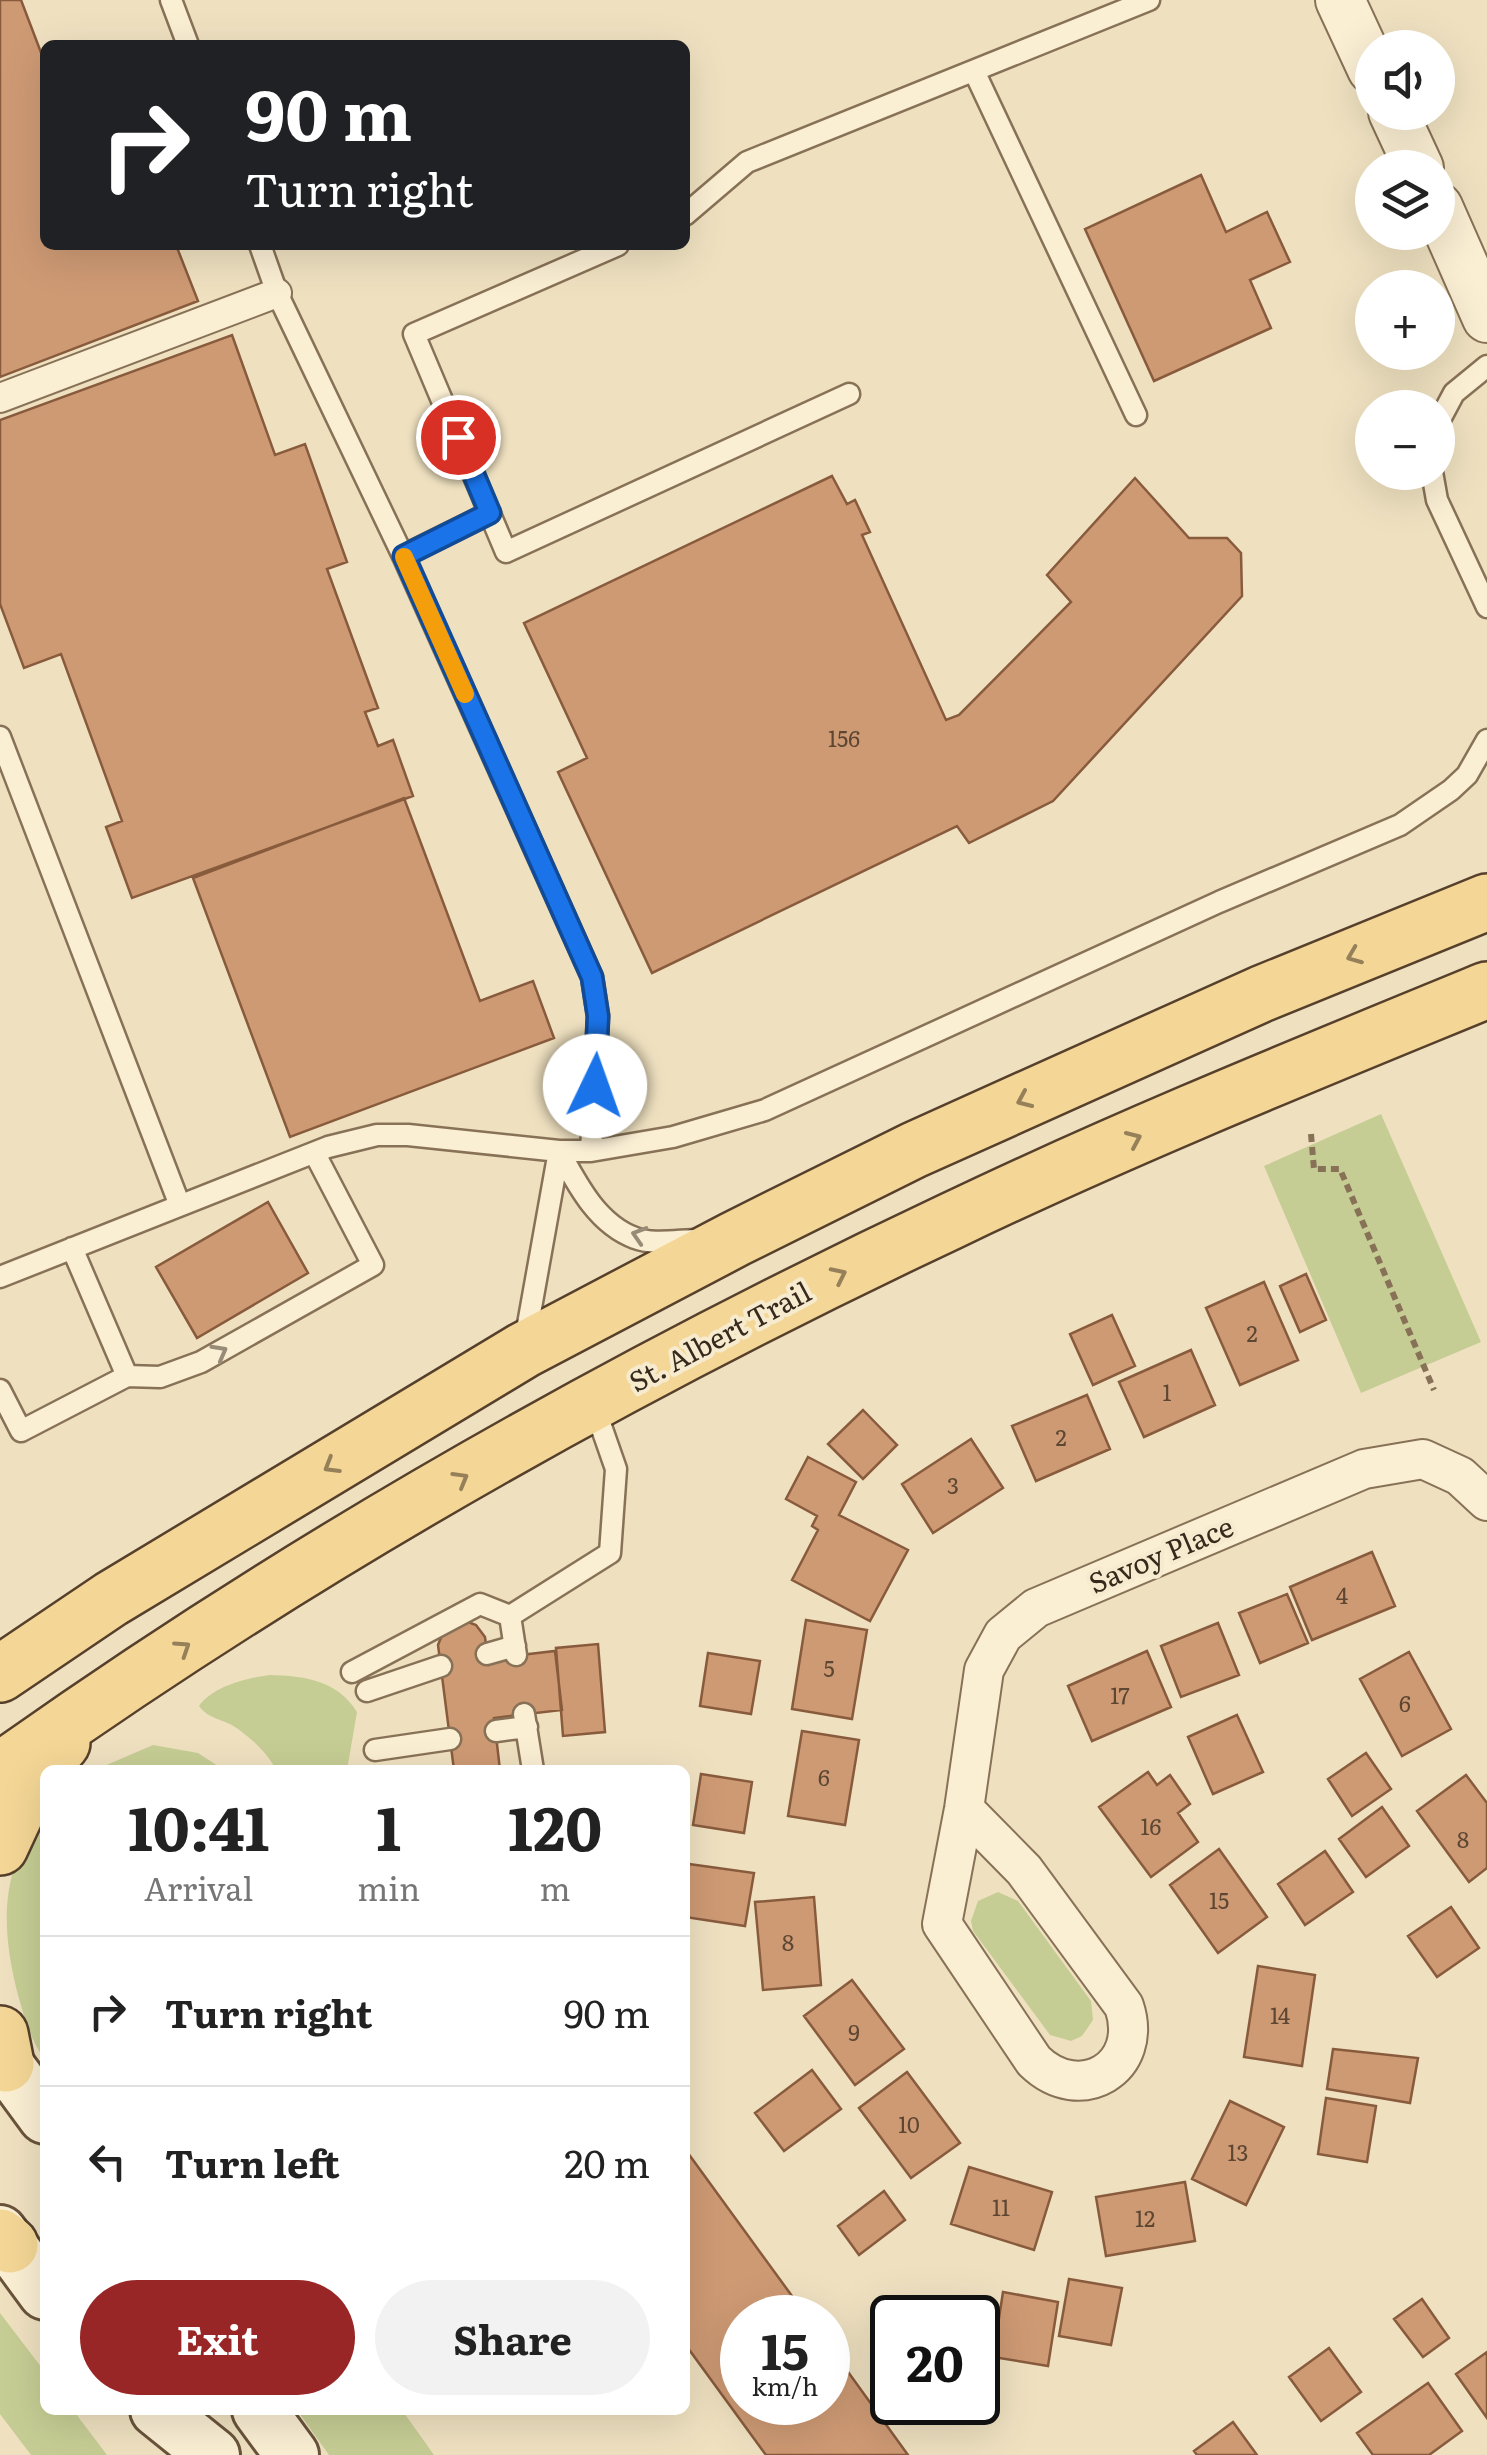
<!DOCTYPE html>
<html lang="en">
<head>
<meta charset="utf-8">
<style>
  :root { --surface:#fff; --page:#f2f2f2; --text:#222; --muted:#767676; --line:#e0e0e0; --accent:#992626 }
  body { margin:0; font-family:Literata,serif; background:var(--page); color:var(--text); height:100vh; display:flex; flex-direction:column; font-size:38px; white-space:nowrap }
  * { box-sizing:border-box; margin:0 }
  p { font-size:32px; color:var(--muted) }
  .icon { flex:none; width:55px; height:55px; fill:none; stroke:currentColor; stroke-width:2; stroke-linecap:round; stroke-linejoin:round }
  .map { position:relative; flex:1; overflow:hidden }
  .drawer { position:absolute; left:40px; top:1765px; width:650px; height:650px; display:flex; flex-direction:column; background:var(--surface); border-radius:15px; box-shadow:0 10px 40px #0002 }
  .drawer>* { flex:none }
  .hud { position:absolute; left:40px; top:40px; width:650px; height:210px; border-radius:15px; box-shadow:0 10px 40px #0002; background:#202124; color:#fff; overflow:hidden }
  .buttons { position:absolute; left:1355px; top:30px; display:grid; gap:20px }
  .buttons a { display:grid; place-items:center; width:100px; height:100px; border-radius:50%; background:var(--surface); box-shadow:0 10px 40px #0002; font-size:50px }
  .speed { position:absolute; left:720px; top:2295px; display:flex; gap:20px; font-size:50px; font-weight:700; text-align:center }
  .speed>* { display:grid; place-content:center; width:130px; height:130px; border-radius:50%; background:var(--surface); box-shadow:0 10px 40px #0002; line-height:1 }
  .speed small { font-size:25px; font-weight:400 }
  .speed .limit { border:5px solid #111; border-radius:15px; background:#fff; color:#111 }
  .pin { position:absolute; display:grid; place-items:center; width:85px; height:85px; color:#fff; margin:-42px; border:5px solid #fff; border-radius:50%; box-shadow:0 2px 10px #0007 }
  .me { position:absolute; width:110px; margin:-55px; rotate:3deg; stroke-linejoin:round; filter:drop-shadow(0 0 8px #0008) }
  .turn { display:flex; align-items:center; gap:35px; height:210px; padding:0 40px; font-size:45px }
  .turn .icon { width:130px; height:130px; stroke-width:2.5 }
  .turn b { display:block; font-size:70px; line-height:85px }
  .eta { display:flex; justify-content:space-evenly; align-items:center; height:170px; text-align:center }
  .eta b { font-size:60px; font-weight:700; line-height:70px }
  .cta { display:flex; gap:20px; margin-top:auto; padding:20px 40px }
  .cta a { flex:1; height:115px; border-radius:60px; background:var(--accent); color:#fff; font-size:40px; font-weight:700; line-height:115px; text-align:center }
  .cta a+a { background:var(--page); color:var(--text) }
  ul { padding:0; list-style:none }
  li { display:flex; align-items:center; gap:30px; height:150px; padding:0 40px; border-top:2px solid var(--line) }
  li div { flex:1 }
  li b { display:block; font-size:38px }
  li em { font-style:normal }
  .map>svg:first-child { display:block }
</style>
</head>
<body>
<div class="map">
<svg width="1487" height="2455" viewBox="0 0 1487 2455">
  <rect width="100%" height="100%" fill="#efe1c0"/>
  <!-- green -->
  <path fill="#c6cd94" d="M1381 1114 1481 1342 1361 1393 1264 1166Z
    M270 1675C305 1676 337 1680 357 1712L347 1770H276C268 1753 251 1738 235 1727 223 1719 208 1719 199 1706 213 1686 247 1678 270 1675Z
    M153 1745 198 1753 224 1770H95Z
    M45 1811V2060C30 2039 25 2019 18 1995 0 1925 0 1868 45 1811Z
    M998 1892 1018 1901 1091 2001 1093 2020 1082 2036 1071 2041 1050 2035 973 1931 971 1921 978 1901Z
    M0 2313 45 2372V2410H73L107 2455H31L0 2414Z
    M297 2410H402L434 2455H329Z"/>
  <!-- building -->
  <path fill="#ce9a74" stroke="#885b3d" stroke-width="2.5" d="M0 0H21L45 63V245H176L198 301 0 377Z
    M1201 175 1226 232 1267 212 1290 262 1250 280 1271 328 1154 381 1085 229Z
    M232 335 275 455 305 444 347 562 327 569 378 708 365 712 378 746 393 740 413 796 132 898 106 827 122 821 61 654 24 668 0 604V420Z
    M832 476 847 504 855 500 870 532 862 535 946 720 959 715 1071 602 1047 575 1135 478 1189 538H1227L1241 553 1242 596 1053 801 969 843 957 826 652 973 558 772 587 758 524 623Z
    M404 798 480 1001 533 981 554 1038 290 1137 193 878Z
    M268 1202 308 1273 197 1338 156 1267Z
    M1306 1274 1326 1320 1300 1332 1280 1286Z
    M1264 1282 1298 1360 1240 1385 1206 1308Z
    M1112 1315 1135 1366 1093 1385 1070 1334Z
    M1191 1350 1215 1405 1144 1437 1119 1382Z
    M1087 1395 1110 1449 1036 1481 1012 1426Z
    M863 1410 897 1445 863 1479 828 1444Z
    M971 1439 1003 1488 933 1533 902 1484Z
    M808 1457 856 1482 839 1515 908 1550 870 1621 792 1580 818 1530 812 1526 817 1516 786 1499Z
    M1372 1552 1395 1606 1312 1640 1290 1587Z
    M1287 1594 1308 1643 1260 1663 1239 1613Z
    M806 1620 867 1630 852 1719 792 1709Z
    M468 1622 476 1625 485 1637 488 1659 555 1651 562 1710 494 1718 500 1770H454L438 1645 444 1630Z
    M1218 1623 1239 1675 1181 1697 1161 1646Z
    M598 1644 605 1732 563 1736 556 1648Z
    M1147 1651 1171 1707 1092 1741 1068 1686Z
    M1409 1652 1451 1729 1402 1756 1360 1679Z
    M708 1653 760 1661 751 1714 700 1706Z
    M1237 1715 1263 1772 1213 1794 1188 1737Z
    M802 1731 859 1740 845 1825 788 1816Z
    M1366 1753 1391 1789 1352 1816 1328 1779Z
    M1148 1772 1157 1785 1170 1775 1190 1804 1178 1813 1198 1842 1151 1877 1099 1807Z
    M701 1774 752 1782 744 1833 693 1825Z
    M1466 1775 1487 1803V1868L1469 1882 1417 1811Z
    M1382 1807 1409 1846 1366 1877 1339 1839Z
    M1219 1849 1267 1917 1218 1953 1170 1885Z
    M1325 1851 1353 1892 1305 1925 1278 1884Z
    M689 1864 754 1873 745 1926 685 1917Z
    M814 1897 821 1985 763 1990 755 1902Z
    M1451 1907 1479 1948 1437 1977 1408 1936Z
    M1258 1966 1315 1975 1302 2066 1244 2057Z
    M852 1980 904 2049 855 2085 804 2016Z
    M1333 2049 1418 2058 1410 2103 1327 2089Z
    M812 2070 841 2109 784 2151 755 2113Z
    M907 2072 960 2143 911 2178 859 2108Z
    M1326 2098 1376 2106 1367 2162 1318 2154Z
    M1230 2101 1284 2127 1246 2205 1192 2179Z
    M685 2149 808 2318H742V2402H828V2344L908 2455H766L685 2344Z
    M969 2167 1052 2192 1034 2250 951 2224Z
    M1185 2182 1195 2241 1106 2256 1096 2197Z
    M884 2191 905 2220 859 2255 838 2226Z
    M1069 2279 1122 2288 1111 2345 1059 2336Z
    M1003 2292 1058 2302 1048 2366 993 2357Z
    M1422 2299 1449 2338 1423 2357 1394 2319Z
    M1329 2348 1361 2392 1321 2421 1289 2377Z
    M1487 2352V2418L1456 2374Z
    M1428 2383 1462 2431 1429 2455H1373L1357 2433Z
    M1233 2422 1257 2455H1197L1194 2451Z"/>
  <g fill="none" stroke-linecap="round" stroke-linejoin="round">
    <defs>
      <path id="service" d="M171 0 188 45
        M974 71 1136 415
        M685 215 747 162 1149 0
        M260 245 277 293 403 556 592 977 598 1016 591 1151
        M618 245 414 334 506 552 849 394
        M1438 423 1454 393 1487 366
        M1432 472 1437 500 1487 607
        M403 556 490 513
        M0 737 179 1203
        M559 1151C577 1184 597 1224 635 1238 652 1245 679 1240 698 1240
        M72 1248 127 1376
        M0 1277 328 1147 377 1135H408L559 1151H591L673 1137 765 1110 1219 902 1400 825 1451 790 1467 775 1487 740
        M525 1341 559 1151
        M0 1390 21 1431 127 1376 160 1377 201 1362 373 1265 315 1154
        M510 1616 516 1655
        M487 1654 515 1646
        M352 1672 480 1604 510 1616 610 1553 616 1469 594 1406
        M367 1691 441 1666
        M524 1714 533 1770
        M496 1731 527 1727
        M375 1750 450 1739"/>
      <path id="pedestrian" d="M0 398 277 293"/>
      <path id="minor" d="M964 1809 1024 1870 1124 2006C1145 2068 1080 2106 1034 2061L942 1924 964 1809 984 1670 1003 1635 1036 1608 1364 1469 1423 1459 1460 1476 1487 1501"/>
      <path id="tertiary" d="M1340 0 1372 69
        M1393 112 1419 168
        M1438 207 1487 318"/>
      <path id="secondary" d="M0 2056 45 2117
        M0 2232 45 2293
        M157 2410 213 2455
        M259 2410 292 2455"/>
      <path id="primary" d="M0 1674 111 1599 524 1350 735 1239 914 1150 1261 994 1487 902
        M0 1771C297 1559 620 1377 951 1221 1126 1137 1307 1064 1487 990
        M0 1847 32 1778 62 1743
        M0 2034 6 2064
        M0 2237 10 2245"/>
    </defs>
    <!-- service casing -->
    <use href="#service" stroke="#887257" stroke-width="25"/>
    <!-- pedestrian casing -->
    <use href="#pedestrian" stroke="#887257" stroke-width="32"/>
    <!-- minor casing -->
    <use href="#minor" stroke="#887257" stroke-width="42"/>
    <!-- tertiary casing -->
    <use href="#tertiary" stroke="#887257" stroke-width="52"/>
    <!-- secondary casing -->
    <use href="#secondary" stroke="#6a533b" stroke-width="58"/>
    <!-- primary casing -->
    <use href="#primary" stroke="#56402c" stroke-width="60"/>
    <!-- path -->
    <path stroke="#887257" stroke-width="6" stroke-dasharray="8 5" stroke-linecap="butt" d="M1311 1134 1314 1169H1340L1434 1390"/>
    <!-- service -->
    <use href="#service" stroke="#faeed3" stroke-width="20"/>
    <!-- pedestrian -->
    <use href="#pedestrian" stroke="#faeed3" stroke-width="28"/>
    <!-- minor -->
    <use href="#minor" stroke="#faeed3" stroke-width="38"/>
    <!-- tertiary -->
    <use href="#tertiary" stroke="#faeed3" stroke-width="48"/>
    <!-- secondary -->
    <use href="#secondary" stroke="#faeed3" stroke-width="52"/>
    <!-- primary -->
    <use href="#primary" stroke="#f4d796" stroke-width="55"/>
  </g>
  <!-- one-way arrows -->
  <defs><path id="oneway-chevron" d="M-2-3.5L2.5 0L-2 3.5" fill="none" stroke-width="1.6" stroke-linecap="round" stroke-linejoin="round" transform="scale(2.5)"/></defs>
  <g stroke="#968059">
    <use href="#oneway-chevron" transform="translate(1354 956) rotate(158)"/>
    <use href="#oneway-chevron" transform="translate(1024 1100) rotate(156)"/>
    <use href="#oneway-chevron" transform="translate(1134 1139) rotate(-24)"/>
    <use href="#oneway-chevron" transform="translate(839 1275) rotate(-26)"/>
    <use href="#oneway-chevron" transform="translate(331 1466) rotate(149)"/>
    <use href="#oneway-chevron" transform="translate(461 1479) rotate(-30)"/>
    <use href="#oneway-chevron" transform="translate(183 1648) rotate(-33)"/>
  </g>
  <g stroke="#988c78">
    <use href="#oneway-chevron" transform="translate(639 1235) rotate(-163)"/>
    <use href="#oneway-chevron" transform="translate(220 1352) rotate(-29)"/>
  </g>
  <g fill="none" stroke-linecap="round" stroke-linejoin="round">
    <defs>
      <path id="route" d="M458 437 490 513 404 556 592 977 598 1016 595 1086"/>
    </defs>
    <!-- route casing -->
    <use href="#route" stroke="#114b97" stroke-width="25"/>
    <!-- route -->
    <use href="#route" stroke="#1a73e8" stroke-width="18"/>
    <!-- slow -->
    <path stroke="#f59e0b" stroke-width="18" d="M404 557 465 694"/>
  </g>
  <g text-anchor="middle" stroke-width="8" stroke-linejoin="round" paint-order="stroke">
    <!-- number labels -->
    <g font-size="22" fill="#5d4632">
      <text x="844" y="747">156</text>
      <text x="1252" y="1342">2</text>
      <text x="1167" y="1401">1</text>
      <text x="1061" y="1446">2</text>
      <text x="953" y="1494">3</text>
      <text x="1342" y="1604">4</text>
      <text x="829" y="1677">5</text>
      <text x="1120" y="1704">17</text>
      <text x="1405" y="1712">6</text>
      <text x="824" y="1786">6</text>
      <text x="1151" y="1835">16</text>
      <text x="1463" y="1848">8</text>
      <text x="1219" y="1909">15</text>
      <text x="788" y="1951">8</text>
      <text x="1280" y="2024">14</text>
      <text x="854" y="2041">9</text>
      <text x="909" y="2133">10</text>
      <text x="1238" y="2161">13</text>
      <text x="1001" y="2216">11</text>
      <text x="1145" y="2227">12</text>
    </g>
    <!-- street labels -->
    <g font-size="28" fill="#372a1c" stroke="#f6ebcf">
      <text transform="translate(720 1337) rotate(-28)" y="10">St. Albert Trail</text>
      <text transform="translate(1161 1555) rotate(-23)" y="10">Savoy Place</text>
    </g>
  </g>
</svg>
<div class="buttons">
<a><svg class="icon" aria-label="sound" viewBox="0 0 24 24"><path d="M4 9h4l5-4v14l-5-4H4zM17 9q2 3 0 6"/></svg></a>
<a><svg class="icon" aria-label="layers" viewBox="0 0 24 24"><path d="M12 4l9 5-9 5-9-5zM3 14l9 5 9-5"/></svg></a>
<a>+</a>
<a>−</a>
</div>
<div class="speed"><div>15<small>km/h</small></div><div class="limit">20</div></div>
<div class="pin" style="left:458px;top:437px;background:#d93025"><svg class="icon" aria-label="arrive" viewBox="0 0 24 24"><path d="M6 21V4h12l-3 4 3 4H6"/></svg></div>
<svg class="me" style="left:595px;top:1086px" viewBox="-20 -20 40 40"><circle r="19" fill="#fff"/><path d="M0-13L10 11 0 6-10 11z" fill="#1a73e8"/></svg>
<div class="hud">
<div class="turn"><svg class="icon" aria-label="right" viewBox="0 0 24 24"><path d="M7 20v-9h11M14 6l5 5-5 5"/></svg><div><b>90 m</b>Turn right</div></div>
</div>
<section class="drawer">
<div class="eta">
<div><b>10:41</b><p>Arrival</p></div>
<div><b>1</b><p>min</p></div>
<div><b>120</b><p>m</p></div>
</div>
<ul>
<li><svg class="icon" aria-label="right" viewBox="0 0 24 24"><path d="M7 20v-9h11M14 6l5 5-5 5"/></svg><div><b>Turn right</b></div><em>90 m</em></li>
<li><svg class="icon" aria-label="left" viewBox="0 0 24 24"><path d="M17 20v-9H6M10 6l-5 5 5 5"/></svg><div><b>Turn left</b></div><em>20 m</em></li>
</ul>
<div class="cta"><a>Exit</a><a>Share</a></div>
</section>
</div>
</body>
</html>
